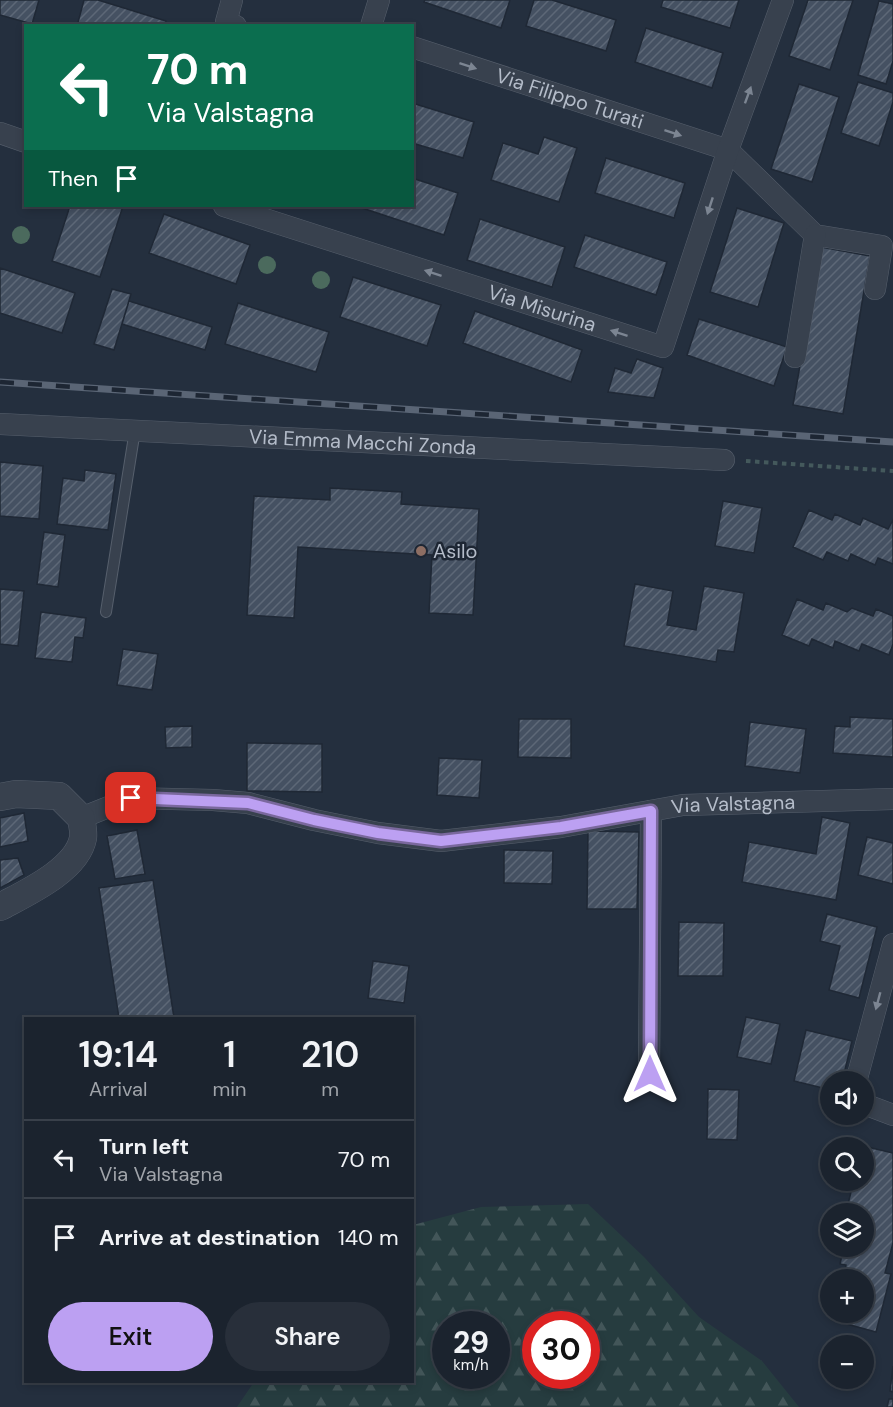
<!DOCTYPE html>
<html lang="en">
<head>
<meta charset="utf-8">
<style>
  :root { --surface:#1b232e; --page:#282f3a; --text:#f1f3f6; --muted:#a0a4aa; --line:#39404a; --accent:#bca0f2 }
  body { margin:0; font-family:"DM Sans",sans-serif; background:var(--page); color:var(--text); height:100vh; display:flex; flex-direction:column; font-size:22px; white-space:nowrap }
  * { box-sizing:border-box; margin:0 }
  p { font-size:20px; color:var(--muted) }
  .icon { flex:none; width:33px; height:33px; fill:none; stroke:currentColor; stroke-width:2; stroke-linecap:round; stroke-linejoin:round }
  .map { position:relative; flex:1; overflow:hidden }
  .details { position:absolute; left:24px; top:1017px; width:390px; height:366px; display:flex; flex-direction:column; background:var(--surface); border-radius:0px; box-shadow:0 3px 9px #0003,0 0 0 2px var(--line) }
  .details>* { flex:none }
  .hud { position:absolute; left:24px; top:24px; width:390px; height:183px; border-radius:0px; box-shadow:0 3px 9px #0003,0 0 0 2px var(--line); background:#0b6e4f; color:#fff; overflow:hidden }
  .controls { position:absolute; left:820px; top:1071px; display:grid; gap:12px }
  .controls a { display:grid; place-items:center; width:54px; height:54px; border-radius:50%; background:var(--surface); box-shadow:0 3px 9px #0003,0 0 0 2px var(--line); font-size:30px }
  .speed { position:absolute; left:432px; top:1311px; display:flex; gap:12px; font-size:30px; font-weight:700; text-align:center }
  .speed>* { display:grid; place-content:center; width:78px; height:78px; border-radius:50%; background:var(--surface); box-shadow:0 3px 9px #0003,0 0 0 2px var(--line); line-height:1 }
  .speed small { font-size:15px; font-weight:400 }
  .speed .limit { border:9px solid #d22; background:#fff; color:#111 }
  .pin { position:absolute; display:grid; place-items:center; width:51px; height:51px; color:#fff; margin:-26px; border-radius:12px; box-shadow:0 3px 9px #0006 }
  .me { position:absolute; width:66px; margin:-33px; rotate:0deg; stroke-linejoin:round; filter:drop-shadow(0 0 4px #0008) }
  .turn { display:flex; align-items:center; gap:21px; height:126px; padding:0 24px; font-size:27px }
  .turn .icon { width:78px; height:78px; stroke-width:2.5 }
  .turn b { display:block; font-size:42px; line-height:51px }
  .then { display:flex; align-items:center; height:57px; padding:0 24px; background:#0003; gap:12px; font-size:22px }
  .eta { display:flex; justify-content:space-evenly; align-items:center; height:102px; text-align:center }
  .eta b { font-size:36px; font-weight:600; line-height:42px }
  .button { display:flex; gap:12px; margin-top:auto; padding:12px 24px }
  .button a { flex:1; height:69px; border-radius:36px; background:var(--accent); color:#111; font-size:24px; font-weight:600; line-height:69px; text-align:center }
  .button a+a { background:var(--page); color:var(--text) }
  ul { padding:0; list-style:none }
  li { display:flex; align-items:center; gap:18px; height:78px; padding:0 24px; border-top:2px solid var(--line) }
  li div { flex:1 }
  li b { display:block; font-size:22px }
  li em { font-style:normal }
  .map>svg:first-child { display:block }
</style>
</head>
<body>
<div class="map">
<svg width="893" height="1407" viewBox="0 0 893 1407">
  <defs>
    <pattern id="forest-firs" width="22" height="20" patternUnits="userSpaceOnUse" patternTransform="scale(1.5)"><rect width="22" height="20" fill="#263c3f"/><path d="M5 1l3.5 6h-7zM16 11l3.5 6h-7z" fill="#435659"/></pattern>
    <pattern id="building-hatch" width="6" height="6" patternUnits="userSpaceOnUse" patternTransform="scale(1.5)"><rect width="6" height="6" fill="#455162"/><path d="M-1 1l2-2M0 6l6-6M5 7l2-2" fill="none" stroke="#5d6877"/></pattern>
  </defs>
  <rect width="100%" height="100%" fill="#242f3e"/>
  <!-- forest -->
  <path fill="url(#forest-firs)" fill-rule="evenodd" d="M588 1204 644 1257 699 1317 762 1361 799 1407H237L254 1382H412L413 1225 481 1207ZM446 1324H496V1376H446ZM586 1324V1376H536V1324Z"/>
  <!-- building -->
  <path fill="url(#building-hatch)" stroke="#1f2835" stroke-width="1.5" d="M0 0H39L32 24 0 15Z
    M84 0H98L166 21 165 26H77Z
    M425 0H510L501 28 424 2Z
    M534 0H552L616 20 606 51 526 26Z
    M663 0H739L730 28 661 7Z
    M808 0H853L830 70 789 56Z
    M879 1 893 4V61L886 84 858 75Z
    M646 28 723 53 712 88 635 62Z
    M858 82 893 93V102L879 146 841 133Z
    M799 84 839 97 812 182 771 169Z
    M412 103 474 122 463 158 412 143Z
    M544 137 577 148 559 202 491 180 503 143 538 154Z
    M606 158 685 183 674 218 595 193Z
    M412 178 458 193 444 235 356 206H412Z
    M70 206H123L100 277 52 261Z
    M737 208 784 223 758 307 710 292Z
    M164 214 250 245 236 284 149 253Z
    M480 219 565 247 552 287 467 260Z
    M585 235 667 262 656 295 574 267Z
    M821 247 870 256 843 414 793 405Z
    M0 268 75 293 62 333 0 313Z
    M353 277 441 305 427 346 340 317Z
    M112 289 131 294 114 350 94 344Z
    M129 301 212 327 205 350 122 324Z
    M238 303 329 332 316 372 225 344Z
    M475 311 582 350 571 382 463 343Z
    M699 319 787 347 774 386 687 355Z
    M637 359 663 368 654 398 608 392 615 368 631 373Z
    M0 462 43 466 39 519 0 516Z
    M85 470 116 474 108 530 57 524 63 478 84 481Z
    M330 488 402 492 401 504 479 509 473 615 429 613 432 555 298 547 294 618 247 615 254 496 330 500Z
    M723 501 762 508 754 553 715 546Z
    M809 510 832 520 835 514 860 525 863 518 888 529 893 520V564L878 558 875 565 851 554 848 561 827 552 823 560 793 547Z
    M44 532 65 535 58 587 37 584Z
    M635 584 673 591 667 625 696 630 704 586 744 593 734 652 718 650 716 662 624 646Z
    M0 589 24 591 18 646 0 644Z
    M797 599 823 610 826 603 847 612 852 608 873 616 876 609 893 616V644L889 655 862 644 859 651 835 641 833 648 812 639 809 646 782 635Z
    M41 612 86 618 83 638 75 637 72 662 35 658Z
    M123 649 158 654 152 690 117 685Z
    M850 717 893 719V757L833 753 835 726 850 727Z
    M519 719H571V758L518 757Z
    M750 722 806 729 800 773 745 766Z
    M192 726V747L166 748 165 727Z
    M247 743 322 744V792L247 791Z
    M439 758 482 760 479 798 437 795Z
    M24 813 28 841 0 847V818Z
    M822 817 850 823 836 900 742 882 749 842 816 854Z
    M137 830 145 874 115 879 107 836Z
    M588 831 639 832 637 909H587Z
    M867 837 893 843V884L858 875Z
    M504 850 553 851 552 884 504 883Z
    M18 858 24 875 0 888V860Z
    M153 880 174 1018H119L99 888Z
    M827 914 877 927 859 998 829 990 840 946 820 941Z
    M679 922 724 923 723 976H678Z
    M373 961 409 966 404 1003 368 998Z
    M746 1017 780 1024 771 1064 737 1057Z
    M806 1030 852 1041 842 1082H831V1090L794 1081Z
    M708 1089 739 1090 737 1140 707 1139Z
    M863 1146 893 1153V1243L885 1273 891 1274 876 1332 832 1320 834 1312H864V1280H843L846 1265 840 1264 844 1246H864V1214H852L854 1209 847 1208 854 1180H864Z
    M893 1366V1392L890 1391Z
    M889 1399H893V1407H887Z"/>
  <g fill="none" stroke-linecap="round" stroke-linejoin="round">
    <defs>
      <path id="service" d="M106 612 135 430"/>
      <g id="minor">
        <path d="M232 0 226 22 236 26"/>
        <path d="M371 26 379 0"/>
        <path id="s1" d="M412 47 728 150 815 235 882 246 875 289"/>
        <path d="M0 133 26 142"/>
        <path id="s2" d="M224 206 663 347 728 150 783 0"/>
        <path d="M795 357 815 235"/>
        <path id="s3" d="M0 424 724 460"/>
        <path id="s4" d="M81 818 131 798 213 800 248 803 314 820 378 833 441 841 561 827 683 805 893 799"/>
        <path d="M649 1073 651 811"/>
        <path d="M856 1082 893 944"/>
        <path d="M864 1104 893 1115"/>
      </g>
      <path id="tertiary" d="M0 797 16 794 59 796 81 818C82 824 84 832 83 838 77 870 26 893 0 907"/>
    </defs>
    <!-- service casing -->
    <use href="#service" stroke="#565f6c" stroke-width="12"/>
    <!-- minor casing -->
    <use href="#minor" stroke="#565f6c" stroke-width="22"/>
    <!-- tertiary casing -->
    <use href="#tertiary" stroke="#565f6c" stroke-width="28"/>
    <!-- path -->
    <path stroke="#44595c" stroke-width="4" stroke-dasharray="4.5 4.5" stroke-linecap="butt" d="M746 461 893 471"/>
    <!-- service -->
    <use href="#service" stroke="#38414e" stroke-width="10"/>
    <!-- minor -->
    <use href="#minor" stroke="#38414e" stroke-width="21"/>
    <!-- tertiary -->
    <use href="#tertiary" stroke="#38414e" stroke-width="27"/>
    <defs>
      <path id="rail" d="M0 382 893 442"/>
    </defs>
    <!-- rail casing -->
    <use href="#rail" stroke="#5a6575" stroke-width="7"/>
    <!-- rail -->
    <use href="#rail" stroke="#1d2633" stroke-width="4.5" stroke-dasharray="14" stroke-linecap="butt"/>
  </g>
  <!-- trees -->
  <g fill="#4b6a5d">
    <circle cx="21" cy="235" r="9"/>
    <circle cx="267" cy="265" r="9"/>
    <circle cx="321" cy="280" r="9"/>
  </g>
  <!-- one-way arrows -->
  <defs><path id="oneway-solid" d="M-6-.8H1V-3.2L6.5 0L1 3.2V.8H-6Z" transform="scale(1.5)"/></defs>
  <g fill="#7c8592">
    <use href="#oneway-solid" transform="translate(468 66) rotate(18)"/>
    <use href="#oneway-solid" transform="translate(748 95) rotate(-70)"/>
    <use href="#oneway-solid" transform="translate(673 133) rotate(18)"/>
    <use href="#oneway-solid" transform="translate(710 206) rotate(108)"/>
    <use href="#oneway-solid" transform="translate(433 273) rotate(-162)"/>
    <use href="#oneway-solid" transform="translate(619 333) rotate(-162)"/>
    <use href="#oneway-solid" transform="translate(878 1001) rotate(105)"/>
  </g>
  <g fill="none" stroke-linecap="round" stroke-linejoin="round">
    <defs>
      <path id="route" d="M131 798 248 803 314 820 378 833 441 841 561 827 651 811 650 1074"/>
    </defs>
    <!-- route casing -->
    <use href="#route" stroke="#7a689d" stroke-width="15"/>
    <!-- route -->
    <use href="#route" stroke="#bca0f2" stroke-width="10"/>
  </g>
  <!-- markers -->
  <circle fill="#8d6e63" stroke="#1d2633" stroke-width="2" cx="421" cy="551" r="6"/>
  <g text-anchor="middle" stroke-width="5" stroke-linejoin="round" paint-order="stroke">
    <!-- street labels -->
    <g font-size="20" fill="#b4bcc9" stroke="#1d2633">
      <text dy="7" stroke="none"><textPath href="#s1" startOffset="166">Via Filippo Turati</textPath></text>
      <text dy="7" stroke="none"><textPath href="#s2" startOffset="334">Via Misurina</textPath></text>
      <text dy="7" stroke="none"><textPath href="#s3" startOffset="363">Via Emma Macchi Zonda</textPath></text>
      <text dy="7" stroke="none"><textPath href="#s4" startOffset="663">Via Valstagna</textPath></text>
    </g>
    <!-- poi labels -->
    <g font-size="20" fill="#b4bcc9" stroke="#1d2633" text-anchor="start">
      <text x="433" y="558">Asilo</text>
    </g>
  </g>
</svg>
<div class="controls">
<a><svg class="icon" aria-label="sound" viewBox="0 0 24 24"><path d="M4 9h4l5-4v14l-5-4H4zM17 9q2 3 0 6"/></svg></a>
<a><svg class="icon" aria-label="search" viewBox="0 0 24 24"><circle cx="10" cy="10" r="6"/><path d="M15 15l6 6"/></svg></a>
<a><svg class="icon" aria-label="layers" viewBox="0 0 24 24"><path d="M12 4l9 5-9 5-9-5zM3 14l9 5 9-5"/></svg></a>
<a>+</a>
<a>−</a>
</div>
<div class="speed"><div>29<small>km/h</small></div><div class="limit">30</div></div>
<div class="pin" style="left:131px;top:798px;background:#d93025"><svg class="icon" aria-label="arrive" viewBox="0 0 24 24"><path d="M6 21V4h12l-3 4 3 4H6"/></svg></div>
<svg class="me" style="left:650px;top:1074px" viewBox="-20 -20 40 40"><path d="M0-17L14 15 0 8-14 15z" fill="#bca0f2" stroke="#fff" stroke-width="4"/></svg>
<div class="hud">
<div class="turn"><svg class="icon" aria-label="left" viewBox="0 0 24 24"><path d="M17 20v-9H6M10 6l-5 5 5 5"/></svg><div><b>70 m</b>Via Valstagna</div></div>
<div class="then">Then<svg class="icon" aria-label="arrive" viewBox="0 0 24 24"><path d="M6 21V4h12l-3 4 3 4H6"/></svg></div>
</div>
<section class="details">
<div class="eta">
<div><b>19:14</b><p>Arrival</p></div>
<div><b>1</b><p>min</p></div>
<div><b>210</b><p>m</p></div>
</div>
<ul>
<li><svg class="icon" aria-label="left" viewBox="0 0 24 24"><path d="M17 20v-9H6M10 6l-5 5 5 5"/></svg><div><b>Turn left</b><p>Via Valstagna</p></div><em>70 m</em></li>
<li><svg class="icon" aria-label="arrive" viewBox="0 0 24 24"><path d="M6 21V4h12l-3 4 3 4H6"/></svg><div><b>Arrive at destination</b></div><em>140 m</em></li>
</ul>
<div class="button"><a>Exit</a><a>Share</a></div>
</section>
</div>
</body>
</html>
